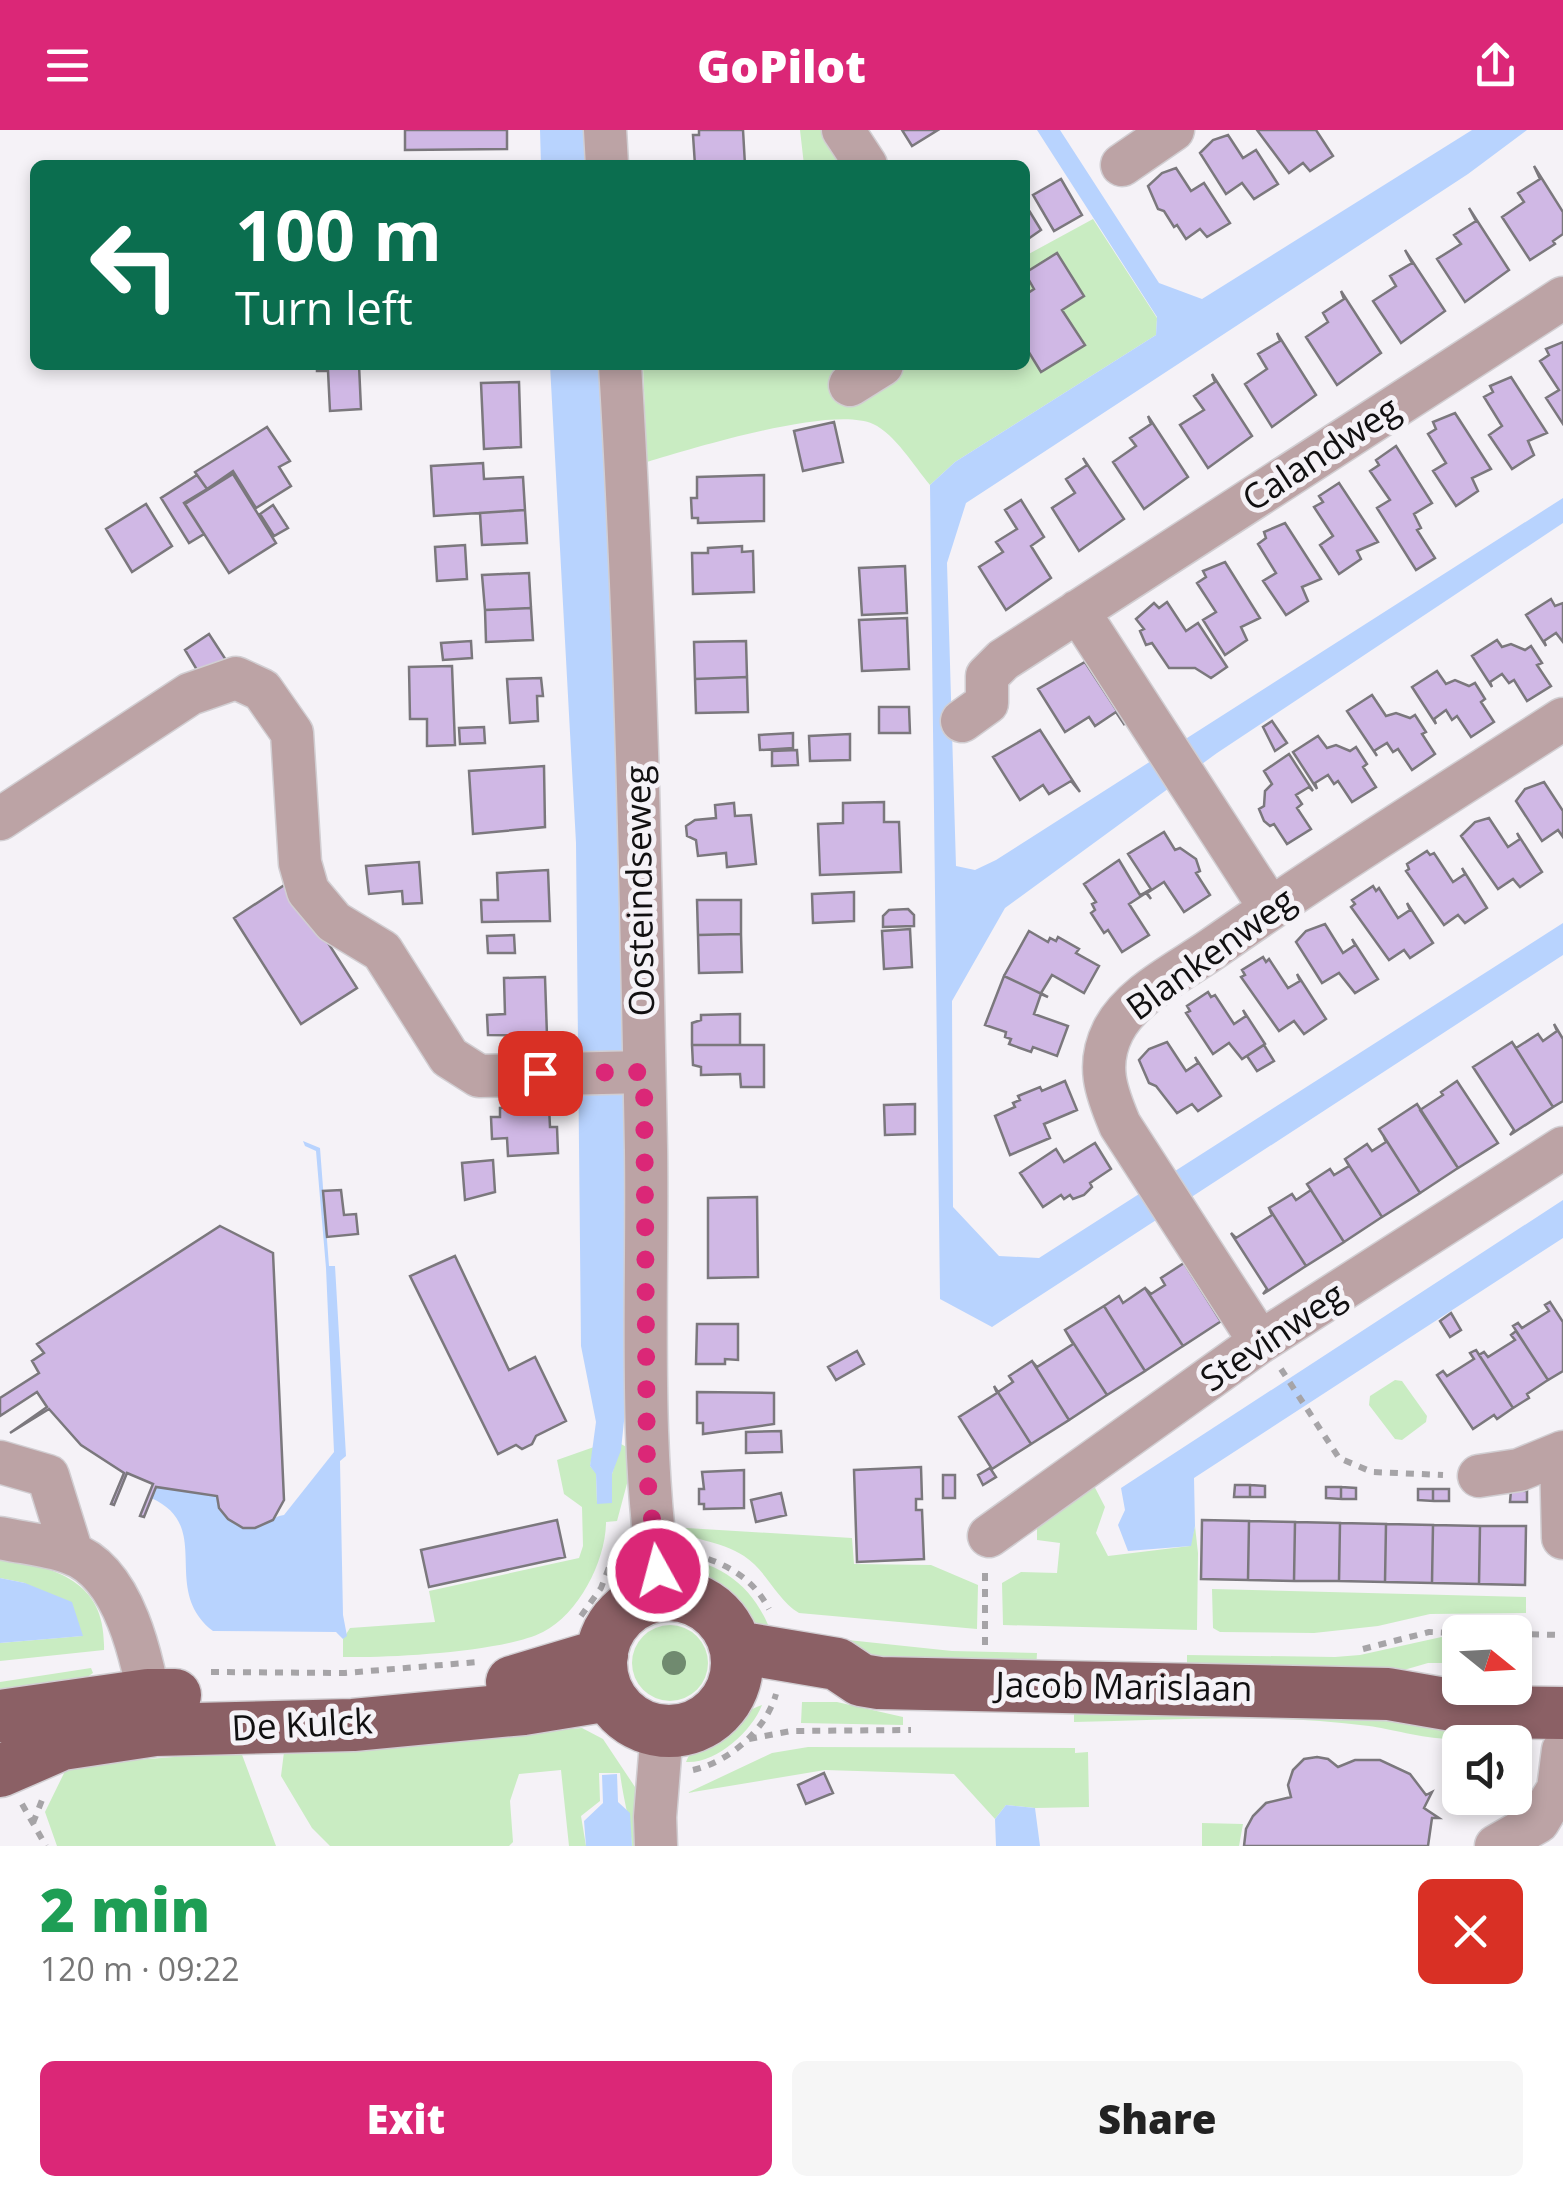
<!DOCTYPE html>
<html lang="en">
<head>
<meta charset="utf-8">
<style>
  :root { --surface:#fff; --page:#f6f6f6; --text:#222; --muted:#767676; --accent:#db2777 }
  body { margin:0; font-family:"Open Sans",sans-serif; background:var(--page); color:var(--text); height:100vh; display:flex; flex-direction:column; font-size:38px; white-space:nowrap }
  * { box-sizing:border-box; margin:0 }
  p { font-size:32px; color:var(--muted) }
  .icon { flex:none; width:55px; height:55px; fill:none; stroke:currentColor; stroke-width:2; stroke-linecap:round; stroke-linejoin:round }
  .map { position:relative; height:1716px; overflow:hidden }
  .sheet { display:flex; flex-direction:column; background:var(--surface); flex:1 }
  .sheet>* { flex:none }
  .guide { position:absolute; left:30px; top:30px; width:1000px; height:210px; border-radius:15px; box-shadow:0 5px 15px #0003; background:#0b6e4f; color:#fff; overflow:hidden }
  .needle { width:65px; rotate:108deg }
  .buttons { position:absolute; left:1442px; top:1485px; display:grid; gap:20px }
  .buttons a { display:grid; place-items:center; width:90px; height:90px; border-radius:15px; background:var(--surface); box-shadow:0 5px 15px #0003; font-size:50px }
  .pin { position:absolute; display:grid; place-items:center; width:85px; height:85px; color:#fff; margin:-42px; border-radius:20px; box-shadow:0 5px 15px #0006 }
  .me { position:absolute; width:110px; margin:-55px; rotate:353deg; stroke-linejoin:round; filter:drop-shadow(0 0 8px #0008) }
  .turn { display:flex; align-items:center; gap:35px; height:210px; padding:0 40px; font-size:45px }
  .turn .icon { width:130px; height:130px; stroke-width:2.5 }
  .turn b { display:block; font-size:70px; line-height:85px }
  .round { display:grid; place-items:center; flex:none; width:105px; height:105px; border-radius:15px; background:var(--page) }
  .headline { display:flex; align-items:center; justify-content:space-between; height:170px; padding:0 40px }
  h1 { font-size:60px; font-weight:800; line-height:75px; color:#1e9e55 }
  .primary-button { display:flex; gap:20px; margin-top:auto; padding:20px 40px }
  .primary-button a { flex:1; height:115px; border-radius:15px; background:var(--accent); color:#fff; font-size:40px; font-weight:800; line-height:115px; text-align:center }
  .primary-button a+a { background:var(--page); color:var(--text) }
  header { display:flex; justify-content:space-between; align-items:center; height:130px; padding:0 40px; background:var(--accent); color:#fff; font-size:45px; font-weight:800 }
  .map>svg:first-child { display:block }
</style>
</head>
<body>
<header><svg class="icon" aria-label="menu" viewBox="0 0 24 24"><path d="M4 6h16M4 12h16M4 18h16"/></svg>GoPilot<svg class="icon" aria-label="share" viewBox="0 0 24 24"><path d="M12 15V3M7 8l5-5 5 5M5 13v7h14v-7"/></svg></header>
<div class="map">
<svg width="1563" height="1716" viewBox="0 0 1563 1716">
  <rect width="100%" height="100%" fill="#f5f2f7"/>
  <!-- green -->
  <path fill="#c9ecc2" d="M800 0H832L856 35H804Z
    M1093 89 1157 188 1156 205 955 332 930 355C914 336 895 304 873 294 833 275 693 318 647 332L643 235H1025V126Z
    M1395 1250 1402 1251 1427 1286 1426 1292 1402 1310 1395 1309 1369 1275 1370 1266Z
    M621 1314 632 1320 633 1331 617 1391 606 1392C606 1430 579 1484 543 1502 504 1522 389 1528 343 1527V1509L350 1498 435 1492 429 1461 579 1428 583 1416 582 1377 564 1364 557 1330 594 1317 590 1336 596 1343 597 1373H612V1344Z
    M1090 1348 1105 1377 1096 1403 1108 1426 1190 1416 1195 1396 1198 1423 1197 1500 1003 1495 1002 1453 1021 1442 1057 1443 1060 1413 1037 1410V1392Z
    M670 1397 852 1408 854 1434 931 1435 978 1455 977 1499 799 1483C776 1469 767 1441 744 1426 720 1410 688 1410 670 1397Z
    M671 1425C723 1433 756 1457 773 1508L744 1492 727 1469 671 1431Z
    M0 1426C58 1440 106 1450 104 1520L0 1531V1513L82 1506 25 1453 0 1448Z
    M1212 1459 1526 1467V1483L1430 1484 1378 1496 1314 1503 1220 1502 1213 1498Z
    M632 1533a38 38 0 1 1 76 0a38 38 0 1 1-76 0Z
    M810 1506 952 1521 1037 1523 1036 1541 909 1537Z
    M1446 1506 1460 1507V1533H1428L1397 1542H1187V1525L1335 1527 1360 1525Z
    M91 1538 93 1543 80 1552 0 1571V1552Z
    M802 1572H837L903 1587V1595L801 1593Z
    M1074 1573 1331 1576 1475 1602C1454 1619 1396 1599 1369 1596 1272 1583 1172 1590 1074 1592Z
    M762 1575C752 1601 716 1634 686 1632 695 1608 738 1584 762 1575Z
    M582 1598 603 1609 639 1663 641 1716H632C630 1690 623 1668 620 1643H599L600 1671 581 1686 586 1716H569L561 1640 519 1644 510 1671 513 1712 509 1716H330L312 1698 281 1646 284 1622Z
    M808 1617 1075 1618V1623L1088 1622 1089 1677 1035 1678 1006 1675 995 1689 954 1644 825 1640 687 1663 772 1623Z
    M241 1622 276 1716H57L45 1682 68 1635Z
    M1202 1693 1243 1694 1239 1716H1202Z"/>
  <!-- water -->
  <path fill="#b8d3fe" d="M540 0H588L589 35H541Z
    M1037 0H1060L1159 153 1202 169 1472 0H1527L1468 44 966 373 947 433 956 736 975 740 996 730 1563 368V393L1217 623 1005 778 952 871 953 1077 999 1126 1039 1128 1563 793V825L992 1197 940 1169 930 355 955 332 1156 205 1157 187Z
    M550 235H602L615 451 631 1224 621 1320 612 1344V1373L597 1374 596 1344 590 1336 596 1292 581 1216 576 713Z
    M303 1011 320 1018 329 1136H335L346 1326 340 1331 343 1485 347 1506 343 1509 336 1502 213 1501C159 1459 215 1396 151 1368L155 1356 217 1365C220 1387 238 1404 261 1396 271 1393 273 1386 284 1385L334 1322 326 1138 316 1021 305 1016Z
    M1563 1070V1108L1194 1348 1195 1396 1191 1416 1128 1421 1118 1395 1125 1380 1121 1358Z
    M0 1448 25 1453 72 1472 83 1506 0 1513Z
    M617 1644 618 1672 630 1683 632 1716H586L584 1691 603 1673 602 1645Z
    M1006 1675 1035 1678 1040 1716H996L995 1689Z"/>
  <!-- building -->
  <path fill="#d0b8e5" stroke="#7b787d" stroke-width="2.5" d="M405 0H507V19L405 20Z
    M699 0H743L745 35H695L693 5H699Z
    M902 0H938L912 16Z
    M1257 0H1316L1333 26 1310 41 1303 33 1289 43Z
    M1228 5 1243 28 1256 20 1278 54 1254 69 1242 53 1226 64 1200 23 1213 10Z
    M1534 36 1563 82V104L1553 111 1555 114 1530 130 1502 87 1524 72 1518 63 1540 49Z
    M1176 38 1191 61 1204 53 1230 93 1207 107 1200 99 1186 109 1177 95 1174 97 1164 81 1158 79 1148 56 1162 43Z
    M1061 49 1082 85 1054 101 1033 65Z
    M1025 74 1041 100 1025 111Z
    M1469 78 1509 140 1465 172 1437 129 1461 114 1454 105 1476 91Z
    M1405 120 1445 181 1401 213 1373 171 1396 156 1390 146 1412 133Z
    M1057 123 1084 166 1062 180 1085 215 1041 242 1025 216V165L1034 159 1025 143Z
    M1341 161 1381 223 1337 255 1306 207 1328 192 1323 183 1344 169Z
    M1277 203 1316 265 1272 297 1245 254 1267 239 1258 224 1280 211Z
    M1563 212V294L1546 268 1559 260 1540 231 1549 225 1546 219Z
    M317 235H359L361 279 330 281 328 241H317Z
    M1212 244 1252 306 1208 338 1180 295 1204 280 1194 266 1215 252Z
    M1511 247 1547 303 1528 311 1534 325 1512 339 1489 305 1502 296 1484 267 1493 262 1490 256Z
    M519 252 521 317 484 319 481 253Z
    M1455 283 1491 339 1472 348 1478 361 1456 376 1433 341 1446 333 1428 304 1436 299 1433 292Z
    M1148 286 1188 347 1144 379 1113 332 1136 316 1130 308 1151 294Z
    M834 292 843 332 803 341 794 301Z
    M267 297 290 331 279 337 291 356 256 378 233 341 207 359 195 342Z
    M1396 316 1432 373 1414 384 1421 398 1417 400 1435 428 1416 440 1377 378 1390 370 1370 341 1379 335 1376 330Z
    M1083 328 1124 389 1079 421 1052 378 1075 363 1066 349 1087 335Z
    M483 333 484 349 523 347 525 380 434 386 431 336Z
    M233 344 276 413 229 443 185 374Z
    M197 345 207 359 184 373 204 404 189 413 161 368Z
    M764 345V391L698 393V388H692L691 368H697V347Z
    M1339 353 1378 412 1357 421 1361 429 1339 444 1320 415 1333 406 1314 377 1323 372 1319 366Z
    M1021 370 1044 407 1031 416 1051 448 1006 480 979 437 1003 422 996 412 1017 399 1005 380Z
    M146 374 172 416 132 442 106 399Z
    M273 375 288 398 274 406 260 384Z
    M525 380 527 413 482 415 480 383Z
    M1285 393 1321 449 1302 457 1308 471 1286 485 1263 451 1276 443 1258 414 1266 408 1264 402Z
    M465 415 467 449 437 451 435 417Z
    M742 416V422L753 421 754 462 693 464 692 423H708V418Z
    M1225 432 1260 488 1241 497 1247 510 1225 525 1203 490 1216 482 1197 453 1206 447 1203 441Z
    M905 436 907 483 862 485 859 438Z
    M529 443 531 478 485 480 482 445Z
    M1551 469 1555 476 1563 473V512L1556 503 1544 511 1546 516 1526 485Z
    M1167 472 1186 501 1198 493 1227 537 1211 548 1195 538H1169L1152 513 1146 515 1140 501 1144 499 1136 489 1154 473 1159 478Z
    M531 478 533 510 486 512 485 480Z
    M907 488 909 539 862 541 859 490Z
    M209 504 226 530 200 545 185 520Z
    M1497 510 1502 517 1511 514 1525 520 1531 516 1542 533 1537 535 1551 556 1527 571 1514 550 1509 553 1502 544 1490 552 1492 557 1472 526Z
    M471 511 472 528 443 530 441 513Z
    M746 511 747 547 695 549 694 512Z
    M1085 532 1125 593 1124 594 1116 582 1095 596 1089 587 1065 602 1038 559Z
    M452 536 455 615 427 616V589H410L409 537Z
    M1437 541 1446 554 1455 550 1469 556 1475 553 1485 569 1481 572 1494 592 1471 607 1457 586 1452 590 1446 580 1434 589 1436 594 1412 557Z
    M747 547 748 582 696 583 695 549Z
    M541 548 543 566H537L538 591 510 593 507 549Z
    M1372 565 1386 586 1396 583 1410 588 1415 585 1426 602 1422 604 1435 624 1412 640 1398 619 1393 622 1387 613 1374 621 1377 626 1347 581Z
    M879 577H909L910 603H879Z
    M1272 591 1287 613 1275 621 1263 597Z
    M484 597 485 613 460 614 459 598Z
    M1040 600 1080 662 1071 651 1049 664 1043 655 1020 670 993 627Z
    M793 603V618L760 620 759 605Z
    M850 604V630L810 631 809 606Z
    M1318 606 1327 618 1336 615 1350 621 1356 617 1367 634 1363 637 1376 657 1352 672 1338 651 1334 654 1328 645 1315 653 1317 659 1293 622Z
    M797 620 798 635 772 636V621Z
    M1289 624 1313 661 1309 657 1296 665 1302 674 1297 678 1311 699 1287 714 1274 694 1270 696 1264 691 1259 679 1264 676 1265 661 1272 654 1264 641Z
    M544 636 545 697 473 704 469 641Z
    M1544 652 1563 681V707L1558 700 1542 711 1516 671 1525 659Z
    M884 672V692H899L901 742 820 745 818 694 843 693V673Z
    M734 673 735 686 751 685 756 734 727 737 726 723 698 726 696 710 687 706 686 696 695 690 716 688 715 675Z
    M1489 688 1508 717 1520 709 1517 703 1542 742 1520 757 1513 749 1498 759 1461 706 1475 692Z
    M1164 702 1175 720 1180 718 1196 729 1200 741 1196 743 1210 765 1184 782 1164 752 1147 763 1151 769 1146 762 1151 759 1128 724Z
    M1427 721 1430 725 1434 723 1453 752 1465 744 1462 738 1487 778 1465 793 1458 785 1444 795 1406 741 1409 739 1407 734Z
    M1119 730 1140 765 1146 762 1151 769 1146 763 1129 774 1149 805 1122 822 1108 800 1104 803 1091 783 1095 780 1092 774 1096 772 1084 754Z
    M419 732 422 773 403 774 402 761 369 764 366 736Z
    M548 740 550 791 482 792 481 770H498L497 743Z
    M289 752 357 858 301 894 234 788Z
    M1373 756 1376 761 1379 758 1398 788 1410 780 1407 773 1433 813 1410 828 1404 820 1389 830 1351 777 1355 774 1352 770Z
    M854 762V791L813 793 812 764Z
    M697 770H741V804L698 805Z
    M908 779 914 785V796L883 797V786L889 780Z
    M1325 794 1343 823 1355 815 1352 809 1378 849 1355 863 1339 843 1322 853 1296 812 1306 801Z
    M910 799 912 837 884 839 882 801Z
    M1029 801 1048 812 1050 808 1056 811 1058 807 1079 819 1076 823 1099 836 1084 863 1052 845 1041 863 1048 867 1004 846Z
    M741 804 742 842 699 843 698 805Z
    M514 805 515 823H488L487 806Z
    M1263 827 1266 832 1269 829 1288 858 1300 851 1297 844 1326 889 1304 904 1294 891 1279 901 1241 847 1245 845 1242 840Z
    M1004 846 1048 867 1041 864 1034 884 1068 896 1057 926 1033 917 1031 922 1009 914 1011 909 1005 907 1006 902 985 895Z
    M545 847 547 906 488 905 487 885 505 884 504 848Z
    M1208 862 1211 867 1215 865 1234 894 1246 886 1243 880 1265 914 1242 929 1229 913 1213 924 1186 883 1190 881 1187 876Z
    M740 884V915H692V893L701 890V885Z
    M1554 894 1563 909V971L1553 977 1512 912 1516 918 1538 904 1543 911 1557 901Z
    M1167 912 1186 941 1198 933 1195 927 1221 966 1198 981 1192 974 1177 983 1156 956 1149 953 1139 930 1149 919Z
    M1512 912 1553 977 1510 1005 1514 1000 1473 937Z
    M692 915H764V957H741L740 944 701 945V937L693 935Z
    M1264 915 1274 931 1257 941 1247 926Z
    M1065 951 1077 980 1044 994 1050 1008 1010 1025 995 986 1015 977 1013 973 1020 970 1018 966 1040 957 1042 961Z
    M1457 951 1498 1013 1458 1038 1420 980 1443 965 1441 962Z
    M915 974V1004L885 1005 884 975Z
    M1417 974 1458 1038 1420 1063 1379 999Z
    M549 976 550 997H557L558 1023 508 1026 507 1008 492 1009 491 987H500V978Z
    M1383 1005 1420 1063 1382 1087 1345 1029 1367 1014 1372 1021 1386 1012Z
    M1095 1013 1111 1039 1090 1053 1092 1057 1084 1065 1073 1069 1070 1065 1064 1069 1061 1065 1043 1077 1020 1043 1056 1019 1064 1032Z
    M1345 1029 1382 1087 1344 1112 1307 1054 1330 1039 1334 1045 1349 1036Z
    M493 1030 495 1062 465 1070 462 1033Z
    M1307 1054 1344 1112 1306 1136 1269 1078 1292 1064 1296 1070 1311 1060Z
    M341 1060 344 1085 356 1084 358 1104 327 1107 323 1061Z
    M757 1067 758 1147 708 1148V1068Z
    M1269 1078 1306 1136 1263 1164 1267 1159 1231 1103 1236 1108 1272 1085Z
    M220 1096 273 1123 284 1370 273 1390 255 1398H243L228 1389 219 1378 217 1366 156 1357 144 1387 140 1386 153 1354 127 1343 114 1375 111 1374 124 1343 81 1315 49 1279 10 1303 47 1277 37 1262 0 1286V1268L39 1243 32 1231 44 1223 37 1214Z
    M455 1126 509 1240 535 1227 566 1291 536 1306 532 1314 522 1319 516 1315 498 1324 410 1146Z
    M1184 1133 1220 1190 1226 1188 1183 1216 1145 1158 1151 1164 1165 1155 1161 1148Z
    M1145 1158 1183 1216 1145 1241 1104 1176 1119 1166 1123 1173Z
    M1550 1172 1563 1192V1241L1548 1250 1513 1196 1518 1193 1522 1198 1549 1181 1545 1175Z
    M1104 1176 1145 1241 1107 1265 1065 1200Z
    M1451 1183 1461 1200 1450 1207 1440 1191Z
    M697 1194H738V1230L725 1229V1234H696Z
    M1065 1200 1107 1265 1069 1290 1032 1231 1037 1237 1073 1214Z
    M1516 1201 1548 1250 1527 1264 1529 1268 1513 1278 1479 1225 1484 1222 1488 1227 1515 1210 1511 1205Z
    M1476 1220 1513 1278 1497 1289 1494 1285 1473 1299 1437 1245 1443 1241 1447 1246 1474 1229 1470 1223Z
    M857 1221 864 1234 836 1250 828 1237Z
    M1032 1231 1069 1290 1031 1314 994 1256 998 1262 1013 1252 1009 1246Z
    M994 1256 1031 1314 992 1339 959 1287 997 1263Z
    M697 1262 774 1263V1294L703 1304V1293H697Z
    M781 1301 782 1322 746 1323V1302Z
    M921 1337 922 1369H916V1380H922L924 1429 857 1432 854 1340Z
    M990 1338 996 1347 983 1355 978 1345Z
    M744 1340V1378L704 1379V1374H699V1359H704L702 1342Z
    M943 1345H955V1368H943Z
    M1235 1355H1250V1367H1234Z
    M1250 1355 1265 1356V1367H1250Z
    M1326 1357H1341V1369L1326 1368Z
    M1341 1357 1356 1358V1369H1341Z
    M1418 1359H1433V1371L1418 1370Z
    M1433 1359H1449V1371H1433Z
    M1511 1360 1527 1361V1372H1510Z
    M781 1363 786 1385 756 1392 751 1370Z
    M557 1390 565 1427 429 1457 421 1420Z
    M1202 1390 1249 1391 1248 1450 1201 1449Z
    M1249 1391 1295 1392 1294 1451 1248 1450Z
    M1295 1392 1340 1393 1339 1451H1294Z
    M1340 1393 1386 1394 1385 1452 1339 1451Z
    M1386 1394 1433 1395 1432 1453 1385 1452Z
    M1433 1395 1480 1396 1479 1454 1432 1453Z
    M1480 1396H1526L1525 1455 1479 1454Z
    M1317 1627 1328 1629 1338 1637 1355 1630H1380L1410 1644 1426 1665 1432 1662 1424 1678 1439 1688H1432L1428 1716H1244L1246 1699 1253 1686 1266 1673 1291 1667 1288 1655 1293 1640 1304 1629Z
    M824 1643 833 1663 806 1674 798 1655Z"/>
  <g fill="none" stroke-linecap="round" stroke-linejoin="round">
    <defs>
      <path id="minor" d="M605 0 607 35
        M843 0 866 35
        M1122 35 1173 0
        M620 235C636 496 641 758 646 1020 648 1168 638 1319 662 1465
        M850 255 882 235
        M1078 481 1270 778
        M962 591 987 573V546L1003 530 1563 168
        M0 689 190 564 236 548 262 560 292 603 300 733 308 761 334 792 382 821 449 927 479 946 644 942
        M1260 1212 1120 995C1106 962 1096 935 1113 901 1131 865 1179 842 1212 819 1326 739 1445 665 1563 589
        M1561 1324 1563 1408
        M0 1332 48 1346 72 1423
        M1479 1346 1519 1340 1563 1322
        M989 1406 1260 1212 1563 1018
        M0 1408C23 1413 48 1415 70 1423 129 1443 144 1541 154 1593
        M656 1716 655 1687 662 1601
        M1496 1716 1538 1692 1558 1659 1563 1620"/>
      <path id="major" d="M601 1533a68 68 0 1 1 136 0a68 68 0 1 1-136 0Z
        M736 1517 837 1534 861 1550 879 1553 1388 1564 1492 1582 1563 1583
        M512 1552 602 1525
        M0 1586 148 1565H175
        M0 1641 62 1614 155 1600 353 1595 523 1579 609 1565"/>
    </defs>
    <!-- minor casing -->
    <use href="#minor" stroke="#d1ced2" stroke-width="45"/>
    <!-- major casing -->
    <use href="#major" stroke="#d1ced2" stroke-width="55"/>
    <!-- path -->
    <path stroke="#a6a4a7" stroke-width="6" stroke-dasharray="8 8" stroke-linecap="butt" d="M1281 1239 1339 1328 1372 1342 1443 1345
      M693 1424C727 1434 752 1447 769 1479
      M581 1486 601 1458 613 1427 622 1423
      M1515 1504 1563 1505
      M985 1515V1442
      M1363 1519 1429 1502 1460 1503
      M211 1542 345 1543 478 1532
      M749 1609 791 1601 911 1600
      M693 1640C729 1632 766 1600 776 1564
      M22 1674 46 1716
      M33 1693 42 1670"/>
    <!-- minor -->
    <use href="#minor" stroke="#bca3a5" stroke-width="42"/>
    <!-- major -->
    <use href="#major" stroke="#8b6065" stroke-width="52"/>
  </g>
  <!-- trees -->
  <circle fill="#708a6f" cx="674" cy="1533" r="12"/>
  <g fill="none" stroke-linecap="round" stroke-linejoin="round">
    <!-- route -->
    <path stroke="#db2777" stroke-width="18" stroke-dasharray="0 32.4" d="M540 943 644 942 647 1346 658 1441"/>
  </g>
  <g text-anchor="middle" stroke-width="10" stroke-linejoin="round" paint-order="stroke">
    <!-- street labels -->
    <g font-size="35" fill="#111011" stroke="#f5f2f7">
      <text transform="translate(1321 324) rotate(-33)" y="12">Calandweg</text>
      <text transform="translate(640 761) rotate(-91)" y="12">Oosteindseweg</text>
      <text transform="translate(1211 824) rotate(-36)" y="12">Blankenweg</text>
      <text transform="translate(1273 1207) rotate(-34)" y="12">Stevinweg</text>
      <text transform="translate(1124 1557) rotate(1)" y="12">Jacob Marislaan</text>
      <text transform="translate(302 1595) rotate(-3)" y="12">De Kulck</text>
    </g>
  </g>
</svg>
<div class="buttons">
<a><svg class="needle" viewBox="-14 -14 28 28"><path d="M0-13l5 13h-10z" fill="#e53935"/><path d="M0 13l5-13h-10z" fill="#767676"/></svg></a>
<a><svg class="icon" aria-label="sound" viewBox="0 0 24 24"><path d="M4 9h4l5-4v14l-5-4H4zM17 9q2 3 0 6"/></svg></a>
</div>
<div class="pin" style="left:540px;top:943px;background:#d93025"><svg class="icon" aria-label="arrive" viewBox="0 0 24 24"><path d="M6 21V4h12l-3 4 3 4H6"/></svg></div>
<svg class="me" style="left:658px;top:1441px" viewBox="-20 -20 40 40"><circle r="17" fill="#db2777" stroke="#fff" stroke-width="3"/><path d="M0-11L8 9 0 5-8 9z" fill="#fff"/></svg>
<div class="guide">
<div class="turn"><svg class="icon" aria-label="left" viewBox="0 0 24 24"><path d="M17 20v-9H6M10 6l-5 5 5 5"/></svg><div><b>100 m</b>Turn left</div></div>
</div>
</div>
<section class="sheet">
<div class="headline"><div><h1>2 min</h1><p>120 m · 09:22</p></div><a class="round" style="background:#d93025;color:#fff"><svg class="icon" aria-label="close" viewBox="0 0 24 24"><path d="M6 6l12 12M18 6L6 18"/></svg></a></div>
<div class="primary-button"><a>Exit</a><a>Share</a></div>
</section>
</body>
</html>
